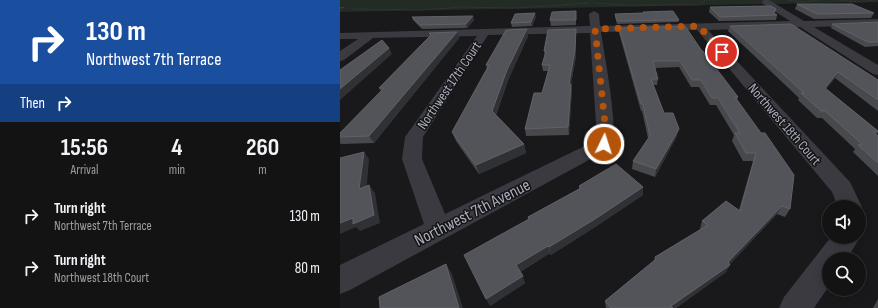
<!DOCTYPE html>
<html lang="en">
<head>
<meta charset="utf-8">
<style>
  :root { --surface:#131314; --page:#1c1c1d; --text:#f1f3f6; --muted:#9d9ea0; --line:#323234 }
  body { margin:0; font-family:"Sofia Sans Condensed",sans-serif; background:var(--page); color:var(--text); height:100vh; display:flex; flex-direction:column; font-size:15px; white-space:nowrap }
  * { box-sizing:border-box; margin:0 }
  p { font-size:13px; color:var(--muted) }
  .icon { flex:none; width:22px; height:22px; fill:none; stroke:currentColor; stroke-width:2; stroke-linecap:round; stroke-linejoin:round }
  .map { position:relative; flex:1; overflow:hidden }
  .side { display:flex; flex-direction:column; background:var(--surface); width:340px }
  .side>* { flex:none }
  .top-card { background:#1a4fa0; color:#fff; overflow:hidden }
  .buttons { position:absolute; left:482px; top:200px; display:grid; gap:8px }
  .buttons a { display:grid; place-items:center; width:44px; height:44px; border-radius:50%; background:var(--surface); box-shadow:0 2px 10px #0003,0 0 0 1px var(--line); font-size:20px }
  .pin { position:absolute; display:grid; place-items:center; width:34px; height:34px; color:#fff; margin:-17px; border:2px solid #fff; border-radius:50%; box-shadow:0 1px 4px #0007 }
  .me { position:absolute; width:44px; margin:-22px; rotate:4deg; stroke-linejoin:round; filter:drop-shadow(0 0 3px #0008) }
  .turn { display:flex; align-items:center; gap:14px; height:84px; padding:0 20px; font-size:18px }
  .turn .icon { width:52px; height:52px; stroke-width:2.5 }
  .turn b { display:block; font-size:28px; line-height:34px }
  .then { display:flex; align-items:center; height:38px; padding:0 20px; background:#0003; gap:8px; font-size:15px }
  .eta { display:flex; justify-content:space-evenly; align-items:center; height:68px; text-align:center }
  .eta b { font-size:24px; font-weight:700; line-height:28px }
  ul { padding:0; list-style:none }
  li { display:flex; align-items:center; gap:12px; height:52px; padding:0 20px }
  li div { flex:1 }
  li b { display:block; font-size:15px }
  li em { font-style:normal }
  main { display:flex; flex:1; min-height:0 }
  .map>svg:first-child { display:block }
</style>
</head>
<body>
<main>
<section class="side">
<div class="top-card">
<div class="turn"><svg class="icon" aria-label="right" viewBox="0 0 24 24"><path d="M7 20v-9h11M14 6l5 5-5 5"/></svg><div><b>130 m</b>Northwest 7th Terrace</div></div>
<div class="then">Then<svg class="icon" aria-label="right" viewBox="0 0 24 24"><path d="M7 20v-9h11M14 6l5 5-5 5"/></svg></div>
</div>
<div class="eta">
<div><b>15:56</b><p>Arrival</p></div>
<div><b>4</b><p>min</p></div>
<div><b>260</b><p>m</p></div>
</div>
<ul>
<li><svg class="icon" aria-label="right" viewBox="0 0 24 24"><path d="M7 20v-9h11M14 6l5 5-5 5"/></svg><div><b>Turn right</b><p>Northwest 7th Terrace</p></div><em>130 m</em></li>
<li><svg class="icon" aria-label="right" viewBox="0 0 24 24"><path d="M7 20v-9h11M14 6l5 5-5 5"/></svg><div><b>Turn right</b><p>Northwest 18th Court</p></div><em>80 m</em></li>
</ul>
</section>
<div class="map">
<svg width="538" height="308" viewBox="0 0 538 308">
  <rect width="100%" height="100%" fill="#19191b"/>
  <!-- green -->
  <path fill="#232b25" d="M0 0H538V2L0 12Z"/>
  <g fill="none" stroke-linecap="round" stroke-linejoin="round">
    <!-- path -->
    <path stroke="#404147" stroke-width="1" stroke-dasharray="1 1.5" stroke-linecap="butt" d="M448 0 461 2 480 0
      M495 0 521 2 534 0
      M258 3C292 7 325 4 359 5L365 0
      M12 9 82 10 123 7 176 8 249 3"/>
    <!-- lane -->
    <path fill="#3a3a40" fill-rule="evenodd" d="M0 7H4V8L0 9Z"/>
    <!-- street -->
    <path fill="#3a3a40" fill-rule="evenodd" d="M423 0H429L464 21 538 19V25L474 27 538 65V75L533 74 460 27 368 30 510 182 522 207 519 213V207H498L492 192 357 30 261 32C264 53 280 134 271 148L10 290 0 294V265L84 224 62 159 65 137 137 36 33 38 4 60 0 61V51L18 39H0V33L250 26 249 14 254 11 259 14 260 26 450 21 423 4 422 2ZM250 33 256 124 255 141 105 214 82 159 83 137 148 35Z
      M519 235 520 237 507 259H489V286L474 308H439L444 297 491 237H519Z"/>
  </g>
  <!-- wall -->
  <path fill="#47494d" d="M457 4 534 13 531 18 474 19 455 9Z
    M370 7 435 14 437 15 436 20 379 21 369 12Z
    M303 12 339 20 338 22 277 24 275 16V14L303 13Z
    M236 16V25L211 26 210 20Z
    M72 17 134 20 127 28 82 29 73 20Z
    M196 17 192 26 172 27 171 23Z
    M538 22V46L525 47 491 28 492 24Z
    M390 26 538 80V111L495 78 486 89 538 131V132L537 134 538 136V176L513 152 515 149 482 118H477L458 100 459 98 388 31Z
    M279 28 362 51 398 97 397 101 450 209 445 217 437 214 390 264 386 272 336 308H266L265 301 314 261 315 257 361 229H360L362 221 399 210 413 161H403L392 141 394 135 376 105H370L359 87H351L339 67 315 68 318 79 317 85H313L324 113 337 136 315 177 292 169 293 161 308 138 302 111H301L279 33Z
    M187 29 188 36 169 78 156 115 184 144 186 153 139 174 116 141 112 132 147 69 146 65Z
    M236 29V56L231 84 232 90 229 135 186 136 185 129 202 93 208 71H203L202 65 205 56 204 51Z
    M117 32 119 38 34 143 1 144 0 143V133L41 91 39 88 90 36 89 33Z
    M239 186 303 187V195L255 227 211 255 210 253 180 272 185 283 150 306 188 219V217L239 189Z
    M538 299V308H533Z"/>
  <!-- shaded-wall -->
  <path fill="#303134" d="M195 13 196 17 192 26 191 22Z
    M133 16 134 20 127 28 126 24Z
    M187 29 188 36 169 78 154 119 152 111 167 70Z
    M236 29V56L230 90 229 84Z
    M117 32 119 38 34 143 29 136Z
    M49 48 52 54 0 100V89Z
    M498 72 495 78 482 95 485 88Z
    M231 84 232 90 229 135 228 127Z
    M339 129 337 136 315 177 316 169Z
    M184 144 186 153 139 174 136 165Z
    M24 152 29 159 26 197 19 189Z
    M29 185 35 193 40 223 20 231 16 227 0 234V223Z
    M303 187V195L255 227 211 255 209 247Z
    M442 206 437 214 388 266 390 265 386 272 336 308H331V306L388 262Z
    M208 246 210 253 179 273 176 265Z
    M106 264 112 274 123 308H119Z
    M183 276 185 283 150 306 146 299Z"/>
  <!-- building -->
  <path fill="#525459" stroke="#606268" d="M457 4H512L534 13 477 14Z
    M431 6 436 9 434 13 437 15 380 17 370 7Z
    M236 11V20H210L212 12Z
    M333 11 339 20 277 21 275 14 304 13 303 12Z
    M195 13 191 22 171 23 175 14Z
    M133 16 126 24 80 25 72 17Z
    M538 22V42H528L492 24Z
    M451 24 538 80V100L498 72 485 88 538 131 533 132 538 136V163L518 145 522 144 485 111H481L461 93H464L390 26Z
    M345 26 362 51H363L398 97H395L421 133H425L454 175 450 209 442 206 388 262 390 265 331 306 333 308H271L265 301 316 259 315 257 368 225 362 221 386 201 400 211 416 153H406L395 133H400L378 98H372L361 80H352L340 61H313L318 79H311L324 113H333L339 129 316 169 293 161 310 136 303 104H301L279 28Z
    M187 29 167 70 152 111 184 144 136 165 112 132 149 65H146L166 30Z
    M236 29 235 50 229 84H231L228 127 185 129 194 93H202L210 65H202L206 51H204L208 30Z
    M117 32 29 136 0 137V133L44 88H39L91 35 89 33Z
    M42 40 49 48 0 89V70Z
    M24 152 19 189 29 185 34 215 13 224V218L0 223V158Z
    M276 164 303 187 255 219 209 247 208 246 176 265 183 276 146 299 124 255 189 219 188 217 241 188 239 186Z
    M106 264 119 308H40L39 297Z"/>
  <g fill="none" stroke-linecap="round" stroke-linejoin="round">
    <!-- route -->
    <path stroke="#b45309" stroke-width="7" stroke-dasharray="0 12.6" d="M264 144 265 124 255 29 359 26 382 52"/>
  </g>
  <g text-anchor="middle" stroke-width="3" stroke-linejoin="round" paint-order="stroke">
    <!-- street labels -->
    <g font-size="14" fill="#abaebb" stroke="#141416">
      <text transform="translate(109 85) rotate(-56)" y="5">Northwest 17th Court</text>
      <text transform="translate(445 124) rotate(49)" y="5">Northwest 18th Court</text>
    </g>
    <!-- near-street labels -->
    <g font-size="17" fill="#abaebb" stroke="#141416">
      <text transform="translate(132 212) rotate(-27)" y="6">Northwest 7th Avenue</text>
    </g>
  </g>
</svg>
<div class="buttons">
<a><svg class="icon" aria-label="sound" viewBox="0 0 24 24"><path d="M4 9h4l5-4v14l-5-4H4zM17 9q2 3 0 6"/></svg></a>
<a><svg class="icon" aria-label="search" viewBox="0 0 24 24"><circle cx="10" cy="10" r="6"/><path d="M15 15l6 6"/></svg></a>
</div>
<div class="pin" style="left:382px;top:52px;background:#d93025"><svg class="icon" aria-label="arrive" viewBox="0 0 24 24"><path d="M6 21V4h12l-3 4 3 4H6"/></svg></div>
<svg class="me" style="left:264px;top:144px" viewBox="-20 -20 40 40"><circle r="17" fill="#b45309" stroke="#fff" stroke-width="3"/><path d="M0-11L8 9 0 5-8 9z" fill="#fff"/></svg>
</div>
</main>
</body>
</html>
